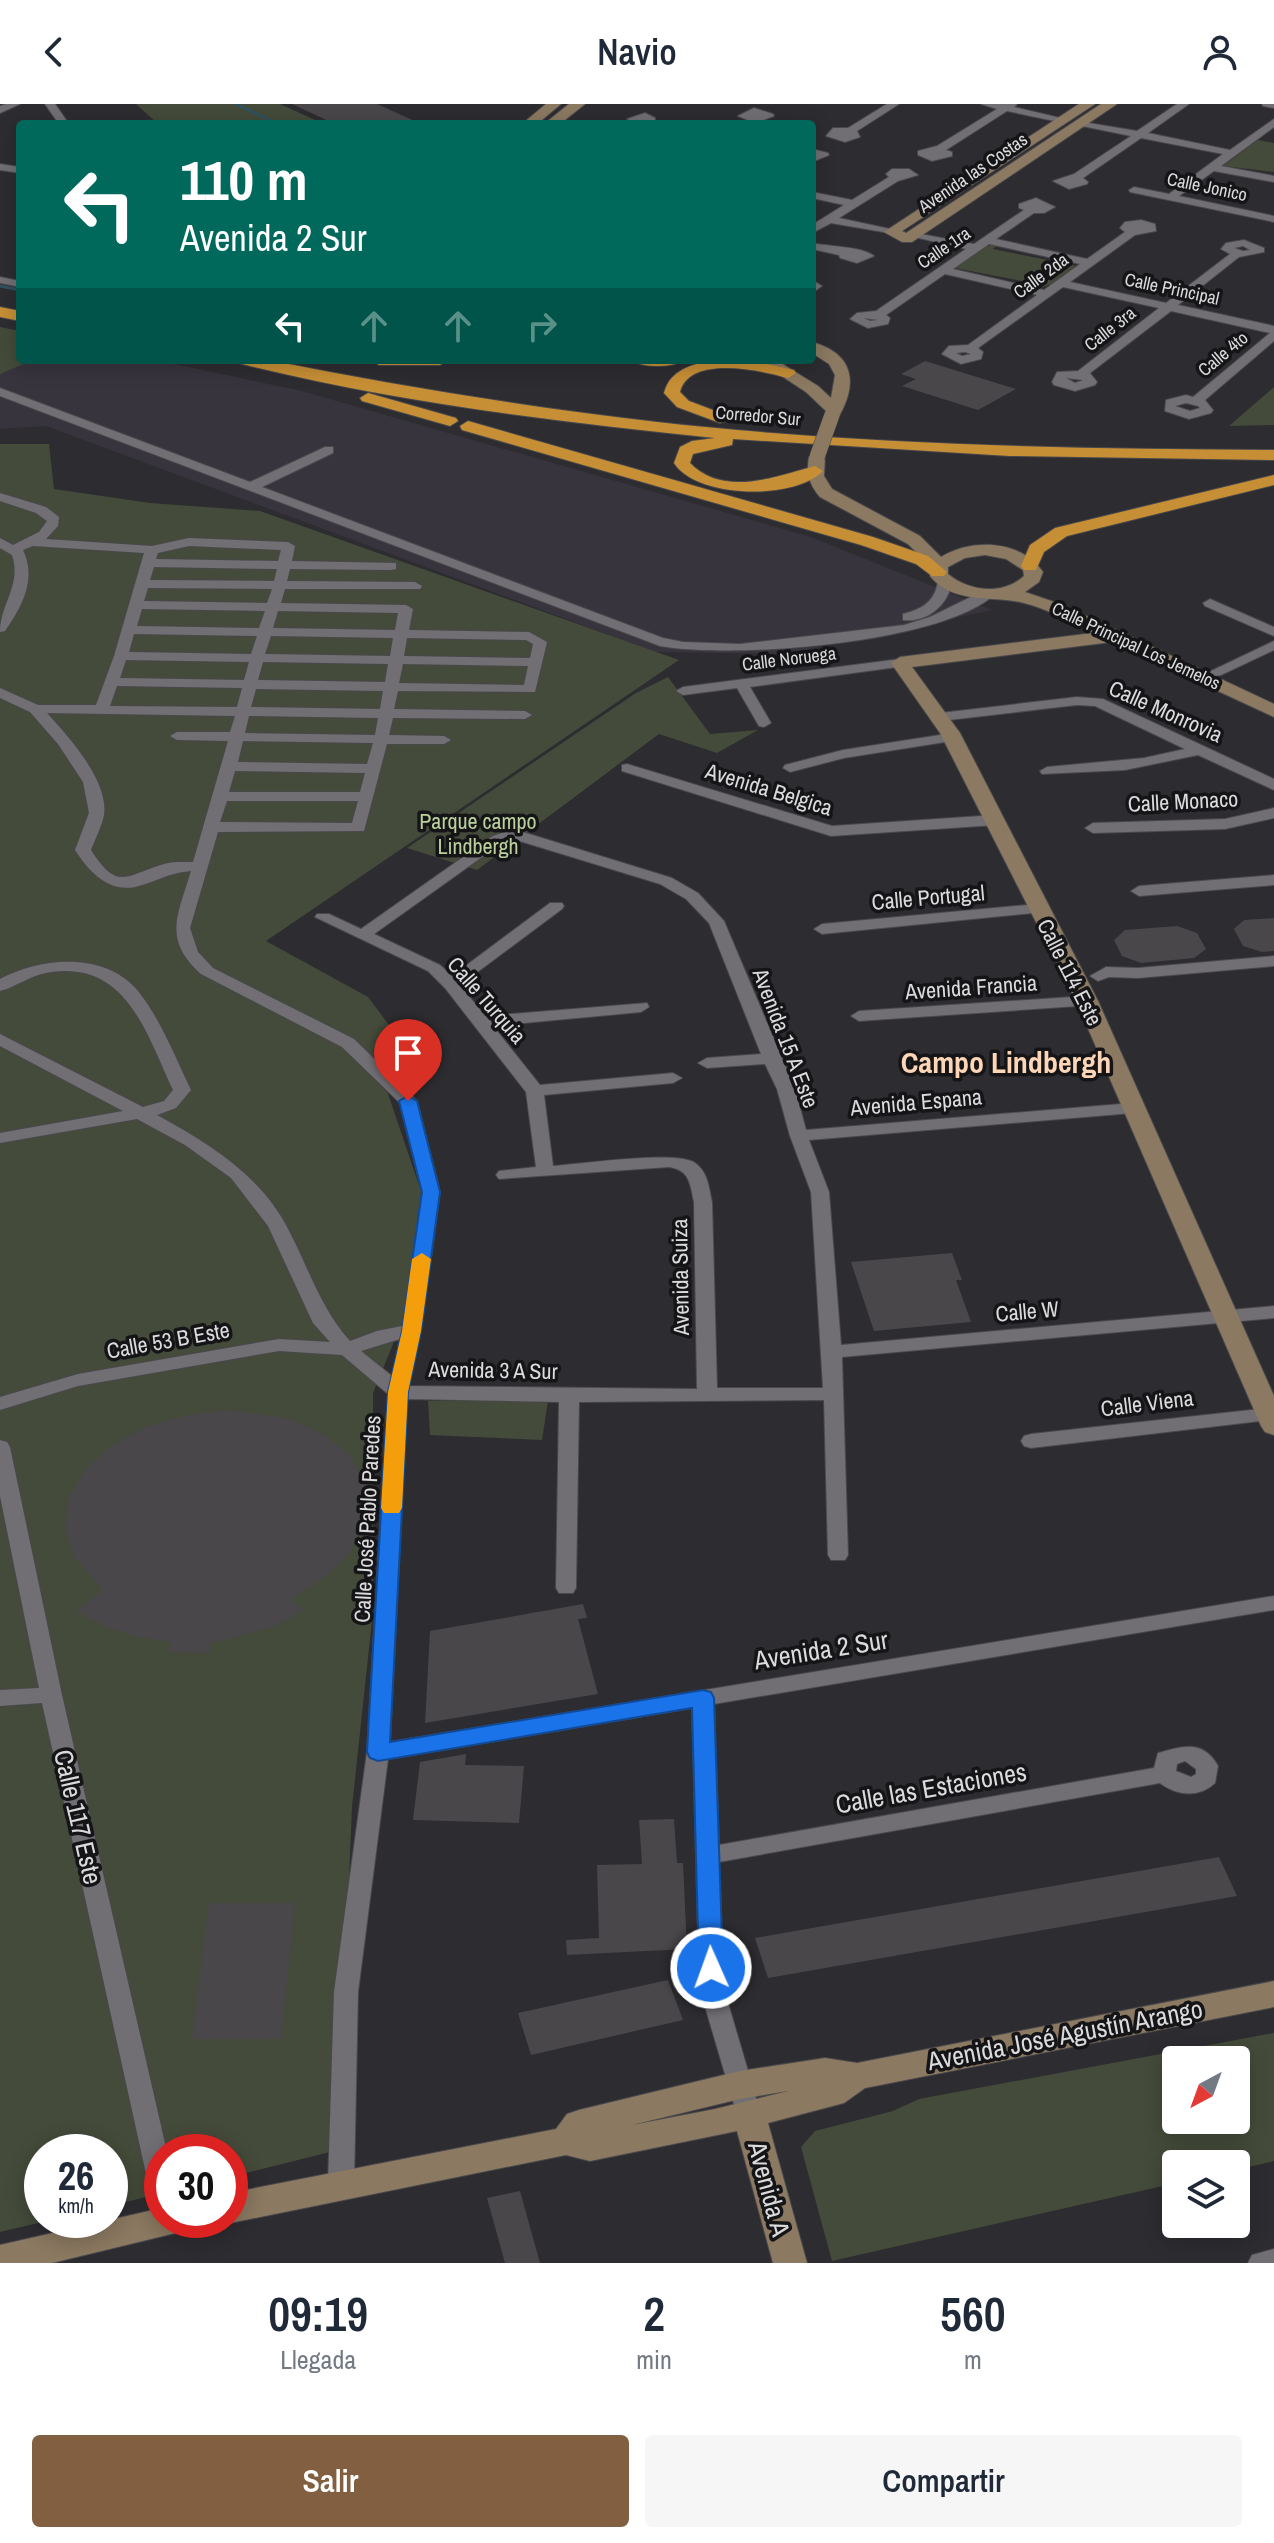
<!DOCTYPE html>
<html lang="es">
<head>
<meta charset="utf-8">
<style>
  :root { --surface:#fff; --page:#f6f6f7; --text:#1f2937; --muted:#747a83; --accent:#815f40 }
  body { margin:0; font-family:"Archivo Narrow",sans-serif; background:var(--page); color:var(--text); height:100vh; display:flex; flex-direction:column; font-size:30px; white-space:nowrap }
  * { box-sizing:border-box; margin:0 }
  p { font-size:26px; color:var(--muted) }
  .icon { flex:none; width:44px; height:44px; fill:none; stroke:currentColor; stroke-width:2; stroke-linecap:round; stroke-linejoin:round }
  .map { position:relative; height:2159px; overflow:hidden }
  .sheet { display:flex; flex-direction:column; background:var(--surface); flex:1 }
  .sheet>* { flex:none }
  .banner { position:absolute; left:16px; top:16px; width:800px; height:244px; border-radius:8px; box-shadow:0 4px 20px #0003; background:#00695c; color:#fff; overflow:hidden }
  .needle { width:52px; rotate:221deg }
  .fabs { position:absolute; left:1162px; top:1942px; display:grid; gap:16px }
  .fabs a { display:grid; place-items:center; width:88px; height:88px; border-radius:8px; background:var(--surface); box-shadow:0 4px 20px #0003; font-size:40px }
  .speed { position:absolute; left:24px; top:2030px; display:flex; gap:16px; font-size:40px; font-weight:700; text-align:center }
  .speed>* { display:grid; place-content:center; width:104px; height:104px; border-radius:50%; background:var(--surface); box-shadow:0 4px 20px #0003; line-height:1 }
  .speed small { font-size:20px; font-weight:400 }
  .speed .limit { border:12px solid #d22; background:#fff; color:#111 }
  .pin { position:absolute; display:grid; place-items:center; width:68px; height:68px; color:#fff; margin:-82px -34px; border-radius:50% 50% 50% 0; rotate:-45deg; box-shadow:0 0 8px #0007 }
  .pin .icon { rotate:45deg }
  .me { position:absolute; width:88px; margin:-44px; rotate:358deg; stroke-linejoin:round; filter:drop-shadow(0 0 6px #0008) }
  .turn { display:flex; align-items:center; gap:28px; height:168px; padding:0 32px; font-size:36px }
  .turn .icon { width:104px; height:104px; stroke-width:2.5 }
  .turn b { display:block; font-size:56px; line-height:68px }
  .lanes { display:flex; align-items:center; height:76px; padding:0 32px; background:#0003; justify-content:center; gap:40px; direction:ltr }
  .lanes .off { opacity:.35 }
  .eta { display:flex; justify-content:space-evenly; align-items:center; height:136px; text-align:center }
  .eta b { font-size:48px; font-weight:600; line-height:56px }
  .cta { display:flex; gap:16px; margin-top:auto; padding:16px 32px }
  .cta a { flex:1; height:92px; border-radius:8px; background:var(--accent); color:#fff; font-size:32px; font-weight:600; line-height:92px; text-align:center }
  .cta a+a { background:var(--page); color:var(--text) }
  header { display:flex; justify-content:space-between; align-items:center; height:104px; padding:0 32px; background:var(--surface); font-size:36px; font-weight:600 }
  .map>svg:first-child { display:block }
</style>
</head>
<body>
<header><svg class="icon" aria-label="back" viewBox="0 0 24 24"><path d="M15 5l-7 7 7 7"/></svg>Navio<svg class="icon" aria-label="person" viewBox="0 0 24 24"><circle cx="12" cy="8" r="4"/><path d="M4 21q1-7 8-7t8 7"/></svg></header>
<div class="map">
<svg width="1274" height="2159" viewBox="0 0 1274 2159">
  <rect width="100%" height="100%" fill="#2d2c30"/>
  <!-- built -->
  <path fill="#38343e" d="M0 223 20 227V256H155L302 287 811 433 992 506 787 550 655 548 46 322 0 325Z"/>
  <!-- green -->
  <path fill="#444b3a" fill-rule="evenodd" d="M136 0H280L324 20H158Z
    M1258 36 1274 39V68L1223 62Z
    M991 141 996 142 993 145 1077 162C1064 171 1052 185 1034 183L1037 180 955 164 983 143Z
    M0 223 20 227V256H33L0 270Z
    M1274 283V321L1229 322Z
    M0 340H49L54 385 150 399 260 407 679 556 266 837 368 893 416 957 395 963 402 974 385 981 421 1087 405 1211 373 1289V1507L352 1703 338 2046 230 2073V2048H162V2089L110 2102V2048H42V2116H51L0 2128Z
    M668 573 710 630 758 626 717 649 659 630 477 766 407 744 636 589Z
    M428 1297H548L542 1336 430 1331Z
    M1274 1929V2057L1236 2066V2060H1176V2079L832 2157 801 2043 815 2027 893 2007 919 1995ZM1176 1956H1236V2016H1176Z"/>
  <g fill="none" stroke-linecap="round" stroke-linejoin="round">
    <!-- stream -->
    <path stroke="#31515e" stroke-width="3" d="M236 0 278 20
      M0 182 20 186"/>
  </g>
  <!-- building -->
  <path fill="#4a474b" d="M292 0H377L421 20H335Z
    M925 257 1016 285 978 306 902 282 916 275 901 270Z
    M1274 814V847L1262 848 1243 842 1234 825 1244 816Z
    M1177 822 1197 829 1206 845 1194 854 1141 859 1122 852 1114 836 1125 826Z
    M952 1149 962 1176H956L971 1218 874 1227 851 1158Z
    M230 1306 290 1315 323 1330 349 1351 364 1377 367 1406 364 1421 349 1450 323 1474 290 1496 304 1506 273 1523 211 1539 209 1549 168 1548 171 1538 138 1533 107 1523 76 1507 103 1486 74 1453 65 1424 69 1394 85 1366 112 1341 148 1322 188 1311Z
    M583 1500 587 1514 578 1515 598 1590 425 1619 430 1527Z
    M466 1650 465 1661 524 1662 519 1719 413 1716 420 1658Z
    M674 1715 677 1759H683L687 1845 567 1851 566 1836 599 1834 597 1761 642 1760 639 1716Z
    M1219 1753 1237 1792 768 1874 755 1834Z
    M209 1799H295L281 1935H192Z
    M668 1876 683 1916 531 1951 518 1909Z
    M520 2087 540 2159H505L487 2094Z"/>
  <g fill="none" stroke-linecap="round" stroke-linejoin="round">
    <defs>
      <path id="street" d="M6 0H20L0 9V2Z
        M45 0H55L69 20H59Z
        M887 0H899L857 27 860 33 845 38 826 32 833 24H848Z
        M981 0H1017L1014 3 1069 16 1064 19 1007 7 946 46 952 48V52L932 57 918 51V47L937 42 997 5Z
        M1177 0H1189L1148 29 1230 46 1274 15V23L1221 62 1274 72V78L1214 67 1179 92 1274 112V118L1130 88 1129 86 1134 83 1169 90 1223 50 1141 34 1083 74 1088 78 1087 80 1069 85 1053 77 1074 70 1131 32 1077 21V17L1137 27Z
        M1262 0H1274V4L1263 2Z
        M754 4 773 10 774 12 755 19 738 12Z
        M645 9 655 14V18L636 20 627 15Z
        M812 45 828 49 829 51 812 58Z
        M0 60 20 63V69L0 66Z
        M892 65H909L918 71 898 77 839 114 895 126V130L831 119 812 129V121L844 101 812 94V88L852 96 889 73 886 70Z
        M1036 94 1055 103 1044 109H1034L996 135 1087 155 1125 128 1120 124 1125 118 1141 116 1155 120 1156 127 1135 131 1070 178 1166 199 1230 150 1221 145 1226 139 1244 136 1264 144V148L1239 153 1178 201 1274 222V237L1205 296 1213 306 1211 309 1189 315 1165 307 1166 296 1186 291 1193 293 1270 229 1171 207 1090 269 1097 278 1095 281 1075 287 1054 281 1052 278 1057 268 1078 267 1159 204 1063 183 978 244 983 248 981 255 961 260 942 250 949 242 968 241 1037 191 945 170 886 211 890 214 888 220 868 224 850 215 857 209 876 207 966 145 910 132V128L974 140 1024 106 1019 104V100ZM989 140 1080 160 1044 186 953 165ZM1243 142 1250 146 1243 147 1234 144ZM864 214 878 216 870 217ZM965 248 971 250 962 252 956 249ZM1066 274 1083 276 1075 279ZM1186 299 1198 302 1200 304 1190 307 1175 302Z
        M812 139C830 143 861 142 874 152L857 159 840 154 839 151 812 145Z
        M0 173 20 177V183L0 179Z
        M812 176 822 182 812 189Z
        M0 284 250 378 325 343H333V349L262 383 663 534 683 538 740 540 904 521 930 513 983 487H993L995 490C941 540 732 555 660 542L0 292Z
        M0 389 46 403 59 413 58 422 46 435 152 442 189 434 288 438 295 442 292 457 396 459V465L391 466 290 465 287 477 415 478 422 482 420 485H285L281 499 406 501 413 505 409 526 529 528 547 538 535 588 398 587 394 605 525 607 532 611 525 615 393 614 389 631 444 632 451 636 444 640H387L364 727 218 728 190 824 198 848 213 864 354 935 417 997 440 1088 421 1227 409 1282 697 1285 694 1098C690 1080 690 1066 669 1063L499 1075 496 1071 499 1067 536 1063 526 988 445 884 428 867 315 813 317 810H329L361 825 493 732 513 725 672 774 698 789 724 817 795 985 806 1026 1133 999 1142 1004 1133 1009 809 1036 829 1088 841 1241 1274 1202V1214L842 1253 848 1451 845 1456H831L828 1451 824 1296 579 1298 576 1484 573 1489H559L556 1484 559 1298 407 1295 390 1638 1274 1492V1506L714 1600 719 1741 1154 1664 1158 1649C1182 1642 1203 1635 1218 1662L1215 1679C1199 1694 1177 1692 1160 1679L719 1758 723 1864 728 1899 761 2011 758 2018 749 2021 740 2018 737 2011 704 1899 699 1864 692 1604 388 1655 358 1888 354 2080 350 2088 341 2091 332 2088 328 2080 334 1888 367 1648 388 1290 342 1251 279 1247 78 1282 0 1306V1293L78 1270 279 1235 330 1238 313 1219 268 1122 231 1074 185 1041 137 1015 0 1039V1029L123 1007 0 942V930L143 1003 164 997 173 986C146 929 126 854 46 869 29 872 16 883 0 887V875C41 853 105 847 138 887 161 916 175 953 191 986L176 1004 157 1011C208 1039 259 1070 287 1123 308 1162 320 1204 350 1237L377 1227 402 1222 422 1088 400 999 342 943 201 870C162 835 178 811 191 767 169 769 162 775 142 781 111 792 90 769 75 746L89 709 83 678 58 640 30 608 0 594V584L38 601H96L114 552 144 449 33 442 23 446C37 475 22 503 5 527L0 528C0 500 22 481 12 451L0 444V434L13 441 39 428 47 417 36 409 0 397ZM189 442 281 446 278 457 156 455 158 449ZM154 463 277 465 274 477 150 476ZM148 484 272 485 267 499 144 497ZM142 505 265 507 259 524 137 522ZM278 507 398 509 395 526 273 524ZM134 530 257 532 251 550 129 548ZM271 532 393 534 390 552 265 550ZM407 534 526 536 533 540 530 554 404 552ZM126 556 249 558 244 576 120 574ZM263 558 388 560 385 578 258 576ZM403 560 528 562 524 581 399 579ZM117 582 242 584 237 603 110 602ZM256 585 383 587 380 605 251 603ZM47 609 235 612 230 628H177L170 632 177 636 228 637 193 758C183 758 171 757 161 761 125 772 117 787 91 746 95 735 102 722 104 711 109 677 68 632 47 609ZM249 612 378 614 375 631 245 629ZM243 637 373 639 367 660 238 658ZM235 667 365 669 360 688H229ZM227 697H358L352 719 220 718ZM513 735 660 780 686 795 709 819 761 950 707 954 698 959 707 964 765 960 777 985 790 1032 811 1088 823 1284H717L712 1098C709 1084 708 1068 695 1059 678 1046 580 1060 553 1062L544 991 673 979 682 974 673 969 540 981 493 922 641 908 649 903 647 899 485 912 460 881 562 805 564 802 562 799H550L452 872 440 861 374 830 503 738ZM400 1235 392 1272 361 1247ZM1185 1657 1196 1665V1670L1191 1673 1176 1667 1177 1660Z
        M945 473 952 477C949 501 927 519 903 516V510C922 505 935 498 938 477Z
        M1210 495 1274 523V532L1205 502 1203 499Z
        M1274 537V546L1221 571 1216 572 1209 568Z
        M900 555 905 556V562L750 583 771 619 764 623 759 622 737 584 683 591 676 587 683 583Z
        M1077 593 1103 595 1274 675V686L1198 651 1125 666 1042 670 1040 667 1047 663 1144 654 1185 645 1095 602 1077 601 940 617 933 613 940 609Z
        M953 629 958 630V636L844 654 790 668 783 664 785 661 843 646Z
        M627 660 832 722 996 711 1004 716 996 721 831 732 622 667V661Z
        M1274 704V714L1225 725 1093 729 1085 724 1093 719 1225 715Z
        M1274 771V781L1139 792 1131 787 1139 782Z
        M1038 800 1044 802 1046 805 1044 808 822 830 814 825 822 820Z
        M1274 852V862L1138 874 1109 873 1098 877 1090 872 1106 863 1138 864Z
        M1087 892 1093 893 1095 897 1093 901 859 917 851 912 859 907Z
        M1269 1304 1274 1305V1315L1269 1316 1031 1344 1024 1342 1021 1337 1024 1332 1031 1330Z
        M0 1336 7 1338 10 1343 62 1591 167 2048H162V2094L153 2091 149 2083 42 1599 0 1602V1586L39 1584 0 1392Z
        M1274 2145V2159H1248L1252 2151Z"/>
      <path id="secondary" d="M546 0H561L537 20H522Z
        M569 0H585L560 20H544Z
        M1079 0H1095L902 127 906 129 1101 0H1117L912 138H902L884 128Z
        M812 238C855 250 858 280 838 314H826V307L806 288 757 256H776L818 282 831 294 835 271 829 260 812 249Z
        M817 348 825 353 824 372 832 385 920 432 941 453C973 434 1021 436 1043 468L1039 478 1025 488 1063 501 1274 600V613L1112 538 912 563 960 629 1098 897 1274 1292V1331L1265 1328 1261 1322 1076 897 940 629 891 559 900 553 1093 529C1071 518 1048 505 1024 499 992 491 954 501 930 472V462L908 440 820 393C809 380 806 370 809 353ZM985 451 1006 455 1023 466 1024 472C1003 491 970 488 948 470V463L965 454Z
        M1274 1877V1903L865 1984 844 1999 768 2019 807 2159H773L737 2027 590 2057 566 2051 230 2119 223 2116H230V2089L556 2025 567 2010 579 2006 740 1967 825 1954 857 1959ZM788 1987 715 2005 632 2021 740 1995Z
        M162 2104V2116H193L188 2126 52 2159H0V2141Z"/>
      <path id="highway" d="M0 203 20 207V217L0 213Z
        M236 256H268C397 282 526 303 657 318 862 341 1068 345 1274 346V356L1010 352 733 335 732 341 693 350 690 359C724 394 777 372 815 362L823 367C795 396 697 395 674 359L680 343 692 337 715 334C556 318 394 298 238 259Z
        M371 256H448L440 261H379Z
        M631 256H684C673 264 642 264 631 256Z
        M712 256H749L794 266 796 269 788 274C762 267 690 250 680 288L689 297 726 311 728 314 726 317 720 319 677 303 664 289C670 266 691 261 712 256Z
        M368 289 456 314 458 317 450 322 362 297 360 294Z
        M468 317 873 433 928 452 947 468 944 472H932L916 460 861 441 462 326 460 322Z
        M1274 371V381L1067 432 1044 448 1036 466H1024L1021 462 1030 441 1055 424Z"/>
    </defs>
    <!-- street casing -->
    <use href="#street" stroke="#49484b" stroke-width="2"/>
    <!-- secondary casing -->
    <use href="#secondary" stroke="#49484b" stroke-width="2"/>
    <!-- highway casing -->
    <use href="#highway" stroke="#49484b" stroke-width="2"/>
    <!-- street -->
    <use href="#street" fill="#716f74" fill-rule="evenodd"/>
    <!-- secondary -->
    <use href="#secondary" fill="#8b7961" fill-rule="evenodd"/>
    <!-- highway -->
    <use href="#highway" fill="#c78f35" fill-rule="evenodd"/>
    <defs>
      <path id="secondary-bridge" d="M817 353 832 311"/>
    </defs>
    <!-- secondary-bridge casing -->
    <use href="#secondary-bridge" stroke="#49484b" stroke-width="16" stroke-linecap="butt"/>
    <!-- secondary-bridge -->
    <use href="#secondary-bridge" stroke="#8b7961" stroke-width="15"/>
  </g>
  <!-- route -->
  <path fill="#1a73e8" stroke="#114b97" stroke-width="2" d="M408 992 417 997 440 1088 421 1227 408 1288 390 1638 703 1586 711 1588 714 1594 723 1864 720 1871 711 1874 702 1871 699 1864 692 1604 378 1657 370 1654 367 1648 388 1288 402 1227 422 1088 399 997Z"/>
  <!-- slow -->
  <path fill="#f59e0b" d="M422 1149 431 1155 421 1227 408 1288 402 1404 399 1409H384L381 1404 388 1288 402 1227 412 1155Z"/>
  <g text-anchor="middle" stroke-width="7" stroke-linejoin="round" paint-order="stroke">
    <!-- far-street labels -->
    <g font-size="18" fill="#dbdbdd" stroke="#151517">
      <text transform="translate(973 69) rotate(-34)" y="6">Avenida las Costas</text>
      <text transform="translate(1207 83) rotate(12)" y="6">Calle Jonico</text>
      <text transform="translate(944 144) rotate(-34)" y="6">Calle 1ra</text>
      <text transform="translate(1041 172) rotate(-36)" y="6">Calle 2da</text>
      <text transform="translate(1172 185) rotate(12)" y="6">Calle Principal</text>
      <text transform="translate(1110 225) rotate(-38)" y="6">Calle 3ra</text>
      <text transform="translate(1223 250) rotate(-40)" y="6">Calle 4to</text>
      <text transform="translate(758 312) rotate(5)" y="6">Corredor Sur</text>
      <text transform="translate(1136 542) rotate(25)" y="6">Calle Principal Los Jemelos</text>
      <text transform="translate(789 555) rotate(-7)" y="6">Calle Noruega</text>
    </g>
    <!-- street labels -->
    <g font-size="22" fill="#dbdbdd" stroke="#151517">
      <text transform="translate(1166 607) rotate(24)" y="8">Calle Monrovia</text>
      <text transform="translate(769 685) rotate(17)" y="8">Avenida Belgica</text>
      <text transform="translate(1183 697) rotate(-3)" y="8">Calle Monaco</text>
      <text transform="translate(928 793) rotate(-5)" y="8">Calle Portugal</text>
      <text transform="translate(1070 868) rotate(63)" y="8">Calle 114 Este</text>
      <text transform="translate(971 883) rotate(-4)" y="8">Avenida Francia</text>
      <text transform="translate(487 896) rotate(49)" y="8">Calle Turquia</text>
      <text transform="translate(786 934) rotate(69)" y="8">Avenida 15 A Este</text>
      <text transform="translate(916 998) rotate(-5)" y="8">Avenida Espana</text>
      <text transform="translate(680 1173) rotate(-91)" y="8">Avenida Suiza</text>
      <text transform="translate(1027 1207) rotate(-5)" y="8">Calle W</text>
      <text transform="translate(168 1236) rotate(-10)" y="8">Calle 53 B Este</text>
      <text transform="translate(493 1266) rotate(1)" y="8">Avenida 3 A Sur</text>
      <text transform="translate(1147 1299) rotate(-7)" y="8">Calle Viena</text>
      <text transform="translate(367 1415) rotate(-87)" y="8">Calle José Pablo Paredes</text>
    </g>
    <!-- park labels -->
    <g font-size="22" fill="#bbd09c" stroke="#151517">
      <text x="478" y="725">Parque campo<tspan x="478" dy="25">Lindbergh</tspan></text>
    </g>
    <!-- near-street labels -->
    <g font-size="26" fill="#dbdbdd" stroke="#151517">
      <text transform="translate(821 1546) rotate(-9)" y="9">Avenida 2 Sur</text>
      <text transform="translate(931 1684) rotate(-10)" y="9">Calle las Estaciones</text>
      <text transform="translate(78 1713) rotate(77)" y="9">Calle 117 Este</text>
      <text transform="translate(1065 1931) rotate(-11)" y="9">Avenida José Agustín Arango</text>
      <text transform="translate(769 2085) rotate(75)" y="9">Avenida A</text>
    </g>
    <!-- district labels -->
    <g font-size="30" font-weight="bold" fill="#fcd6b6" stroke="#151517">
      <text x="1006" y="969">Campo Lindbergh</text>
    </g>
  </g>
</svg>
<div class="fabs">
<a><svg class="needle" viewBox="-14 -14 28 28"><path d="M0-13l5 13h-10z" fill="#e53935"/><path d="M0 13l5-13h-10z" fill="#747a83"/></svg></a>
<a><svg class="icon" aria-label="layers" viewBox="0 0 24 24"><path d="M12 4l9 5-9 5-9-5zM3 14l9 5 9-5"/></svg></a>
</div>
<div class="speed"><div>26<small>km/h</small></div><div class="limit">30</div></div>
<div class="pin" style="left:408px;top:997px;background:#d93025"><svg class="icon" aria-label="arrive" viewBox="0 0 24 24"><path d="M6 21V4h12l-3 4 3 4H6"/></svg></div>
<svg class="me" style="left:711px;top:1864px" viewBox="-20 -20 40 40"><circle r="17" fill="#1a73e8" stroke="#fff" stroke-width="3"/><path d="M0-11L8 9 0 5-8 9z" fill="#fff"/></svg>
<div class="banner">
<div class="turn"><svg class="icon" aria-label="left" viewBox="0 0 24 24"><path d="M17 20v-9H6M10 6l-5 5 5 5"/></svg><div><b>110 m</b>Avenida 2 Sur</div></div>
<div class="lanes"><svg class="icon" aria-label="left" viewBox="0 0 24 24"><path d="M17 20v-9H6M10 6l-5 5 5 5"/></svg><svg class="icon off" aria-label="ahead" viewBox="0 0 24 24"><path d="M12 20V5M6 11l6-6 6 6"/></svg><svg class="icon off" aria-label="ahead" viewBox="0 0 24 24"><path d="M12 20V5M6 11l6-6 6 6"/></svg><svg class="icon off" aria-label="right" viewBox="0 0 24 24"><path d="M7 20v-9h11M14 6l5 5-5 5"/></svg></div>
</div>
</div>
<section class="sheet">
<div class="eta">
<div><b>09:19</b><p>Llegada</p></div>
<div><b>2</b><p>min</p></div>
<div><b>560</b><p>m</p></div>
</div>
<div class="cta"><a>Salir</a><a>Compartir</a></div>
</section>
</body>
</html>
